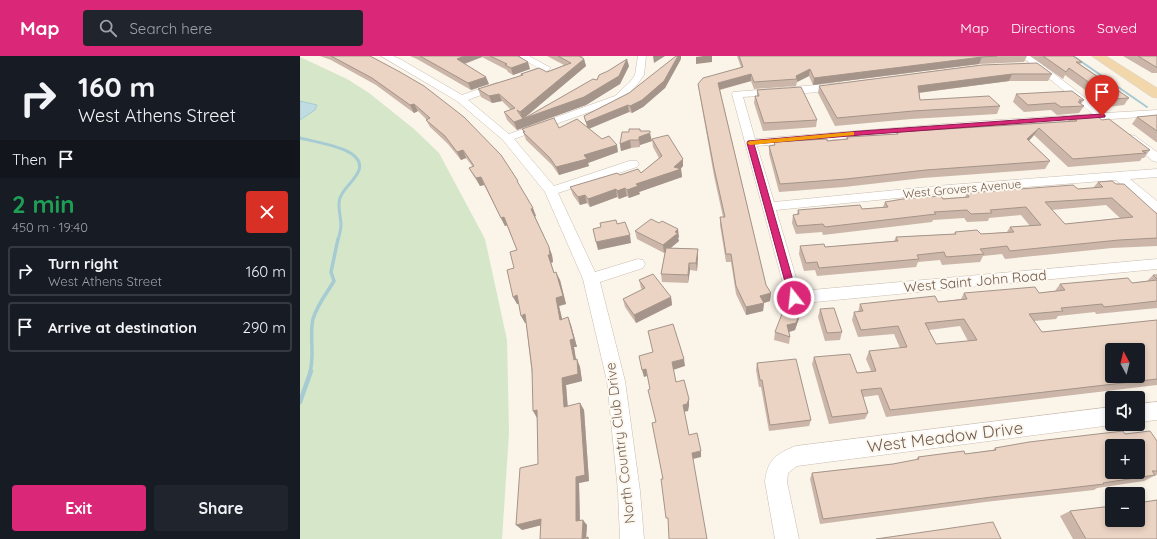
<!DOCTYPE html>
<html lang="en">
<head>
<meta charset="utf-8">
<style>
  :root { --surface:#171b24; --page:#20242c; --text:#f1f3f6; --muted:#9ea1a6; --line:#363941; --accent:#db2777 }
  body { margin:0; font-family:Quicksand,sans-serif; background:var(--page); color:var(--text); height:100vh; display:flex; flex-direction:column; font-size:15px; white-space:nowrap }
  * { box-sizing:border-box; margin:0 }
  p { font-size:13px; color:var(--muted) }
  .icon { flex:none; width:22px; height:22px; fill:none; stroke:currentColor; stroke-width:2; stroke-linecap:round; stroke-linejoin:round }
  .map { position:relative; flex:1; overflow:hidden }
  .side { display:flex; flex-direction:column; background:var(--surface); width:300px }
  .side>* { flex:none }
  .guide { background:#171b24; color:var(--text); overflow:hidden }
  .needle { width:26px; rotate:353deg }
  .buttons { position:absolute; left:805px; top:287px; display:grid; gap:8px }
  .buttons a { display:grid; place-items:center; width:40px; height:40px; border-radius:4px; background:var(--surface); box-shadow:0 2px 6px #0003; font-size:20px }
  .pin { position:absolute; display:grid; place-items:center; width:34px; height:34px; color:#fff; margin:-41px -17px; border-radius:50% 50% 50% 0; rotate:-45deg; box-shadow:0 0 4px #0007 }
  .pin .icon { rotate:45deg }
  .me { position:absolute; width:44px; margin:-22px; rotate:344deg; stroke-linejoin:round; filter:drop-shadow(0 0 3px #0008) }
  .turn { display:flex; align-items:center; gap:14px; height:84px; padding:0 12px; font-size:18px }
  .turn .icon { width:52px; height:52px; stroke-width:2.5 }
  .turn b { display:block; font-size:28px; line-height:34px }
  .then { display:flex; align-items:center; height:38px; padding:0 12px; background:#0003; gap:8px; font-size:15px }
  .round { display:grid; place-items:center; flex:none; width:42px; height:42px; border-radius:4px; background:var(--page) }
  .overview { display:flex; align-items:center; justify-content:space-between; height:68px; padding:0 12px }
  h1 { font-size:24px; font-weight:700; line-height:30px; color:#1e9e55 }
  .action { display:flex; gap:8px; margin-top:auto; padding:8px 12px }
  .action a { flex:1; height:46px; border-radius:4px; background:var(--accent); color:#fff; font-size:16px; font-weight:700; line-height:46px; text-align:center }
  .action a+a { background:var(--page); color:var(--text) }
  ul { padding:0; list-style:none }
  li { display:flex; align-items:center; gap:12px; height:50px; margin:0 8px 6px; padding:0 4px; border:2px solid var(--line); border-radius:4px }
  li div { flex:1 }
  li b { display:block; font-size:15px }
  li em { font-style:normal }
  header { display:flex; align-items:center; gap:24px; box-sizing:border-box; height:56px; padding:0 20px; background:var(--accent); color:#fff }
  header strong { font-size:19px }
  nav { display:flex; gap:22px; margin-inline-start:auto; font-size:14px }
  .search { width:280px; height:36px; background:var(--page); display:flex; align-items:center; gap:10px; box-sizing:border-box; padding:0 14px; border-radius:4px; color:var(--muted); font-size:15px }
  main { display:flex; flex:1; min-height:0 }
  .map>svg:first-child { display:block }
</style>
</head>
<body>
<header>
<strong>Map</strong>
<div class="search"><svg class="icon" aria-label="search" viewBox="0 0 24 24"><circle cx="10" cy="10" r="6"/><path d="M15 15l6 6"/></svg>Search here</div>
<nav><a>Map</a><a>Directions</a><a>Saved</a></nav>
</header>
<main>
<section class="side">
<div class="guide">
<div class="turn"><svg class="icon" aria-label="right" viewBox="0 0 24 24"><path d="M7 20v-9h11M14 6l5 5-5 5"/></svg><div><b>160 m</b>West Athens Street</div></div>
<div class="then">Then<svg class="icon" aria-label="arrive" viewBox="0 0 24 24"><path d="M6 21V4h12l-3 4 3 4H6"/></svg></div>
</div>
<div class="overview"><div><h1>2 min</h1><p>450 m · 19:40</p></div><a class="round" style="background:#d93025;color:#fff"><svg class="icon" aria-label="close" viewBox="0 0 24 24"><path d="M6 6l12 12M18 6L6 18"/></svg></a></div>
<ul>
<li><svg class="icon" aria-label="right" viewBox="0 0 24 24"><path d="M7 20v-9h11M14 6l5 5-5 5"/></svg><div><b>Turn right</b><p>West Athens Street</p></div><em>160 m</em></li>
<li><svg class="icon" aria-label="arrive" viewBox="0 0 24 24"><path d="M6 21V4h12l-3 4 3 4H6"/></svg><div><b>Arrive at destination</b></div><em>290 m</em></li>
</ul>
<div class="action"><a>Exit</a><a>Share</a></div>
</section>
<div class="map">
<svg width="857" height="483" viewBox="0 0 857 483">
  <rect width="100%" height="100%" fill="#faf4e9"/>
  <!-- green -->
  <path fill="#d5e6c9" d="M0 1 47 23 69 37 114 73 139 97 185 183 207 284 209 377 202 483H0Z"/>
  <!-- water -->
  <path fill="#bfdce2" stroke="#a7cbd2" d="M0 45 17 49 15 54 0 64Z"/>
  <g fill="none" stroke-linecap="round" stroke-linejoin="round">
    <!-- stream-far3 -->
    <path stroke="#a7cbd2" stroke-width="2" d="M773 0 847 51"/>
    <!-- stream-far2 -->
    <path stroke="#a7cbd2" stroke-width="3" d="M0 82C14 86 66 92 59 114 55 125 44 131 40 142 37 150 41 161 41 169 41 174 39 180 38 184"/>
    <!-- stream-far1 -->
    <path stroke="#a7cbd2" stroke-width="3.5" d="M10 316C15 298 9 280 13 263 17 249 27 237 34 225L31 216 38 183"/>
    <!-- stream -->
    <path stroke="#a7cbd2" stroke-width="4.5" d="M0 346 11 315"/>
    <defs>
      <path id="minor" d="M81 0H93L100 3 162 39 196 27H202L204 29 202 31 168 44 209 78 315 40 330 26 335 19 338 0H346L344 19 336 30 323 44 214 83 254 130 329 105H337L339 108 337 111 258 137 295 216 338 203 343 204 345 208 343 212 300 226 325 325 340 435 344 483H320L318 435 307 325 283 223 245 136 203 84 157 45Z
        M218 0H229L251 12 249 14 226 23H220L218 21 220 19 238 12Z
        M721 0H731L805 57 857 54V60L811 63 806 66 800 64 683 71 457 90 474 146 648 129 857 113V121L830 123 857 145V156L852 155 816 124 648 137 476 154 500 235 857 203V213L494 248 488 246 432 38 433 36 540 27 545 30C538 37 458 40 443 41L455 83 683 65 793 58Z
        M831 79 835 80 857 96V106L853 105 827 84 825 82 827 80Z
        M857 346V364L838 366V348Z
        M812 351V368H815L812 369 497 410 488 417 487 426 499 483H475L465 426C467 404 477 397 496 390Z"/>
      <path id="major" d="M792 0H806L857 32V42L852 41Z"/>
    </defs>
    <!-- minor casing -->
    <use href="#minor" stroke="#cbbcb0" stroke-width="1"/>
    <!-- major casing -->
    <use href="#major" stroke="#d8d1ce" stroke-width="1"/>
    <!-- minor -->
    <use href="#minor" fill="#fff" fill-rule="evenodd"/>
    <!-- major -->
    <use href="#major" fill="#f1d7a9" fill-rule="evenodd"/>
  </g>
  <!-- wall -->
  <path fill="#cbb6a9" fill-rule="evenodd" d="M20 0H70L221 132 236 160H235L252 199 253 206 251 207 254 217 260 224 266 248 259 250 262 263 268 261 271 269 277 291H274L276 303 280 311 282 325 266 329 268 351 280 347 284 354 289 425 279 427 280 464 287 469 286 482 288 481 289 483H240L241 469 222 474 238 408 237 362 226 267H225L219 248H217L214 212 217 194 207 170H205L184 129 180 130 173 119 169 112 173 111 166 102 161 104 148 88 130 71 126 64H127L118 55 114 57 76 29 31 4Z
    M110 0H220L221 2 230 13 213 19 208 16 207 14 182 1 165 8 189 28 171 34 117 3Z
    M247 0H284L281 1 284 3 286 10 223 63 297 24 329 10 320 28 286 49 217 74 207 64 204 56 211 54 202 45 192 47 181 41 178 33 222 20 221 18 247 16 264 9Z
    M437 0H727L724 6 679 8 513 29 509 20 497 26 496 30 454 33 451 25 420 34 466 229 471 237 470 245 464 247 463 255 446 259 436 238 431 206H426L420 169V161H423L414 120 399 35 398 28 441 11Z
    M730 0H773L782 6 780 8 829 42 824 49 808 51 765 19 763 23Z
    M823 0H857V17H852Z
    M381 3 365 32 343 51 332 57 329 56 289 73 318 96 288 107 289 110 259 119 252 109 226 84 222 73 287 71 284 60 329 37Z
    M682 9 752 18 748 25H709L619 37 620 44 700 50 697 58 611 63 535 70 518 37 519 30Z
    M457 34 517 64 516 71 463 75 454 47 455 40H457Z
    M716 38 784 44 781 48 784 50 779 57 757 59 751 54 724 56 713 46Z
    M771 60 802 64 850 94 844 102H842L840 105 768 111 734 79 729 85 750 105 745 113 623 122 544 131 479 136 469 98V90L474 89V86L527 85 546 83 547 81 596 78 597 76 768 65Z
    M857 60V86H856L832 68 837 61Z
    M340 75 352 85 340 89V91L331 92 321 95 320 88Z
    M352 83 383 103V110L381 113 382 121 339 136 340 138 329 142 327 140 319 143 317 141 290 151 287 147 280 149 273 139 270 131 320 119 341 117 359 102 353 91Z
    M798 126 816 128 857 158V190L812 192 705 203 702 198 683 200 680 206 642 209 640 204 618 206 616 211 517 220 515 214 504 215 499 198 500 190 525 191 594 185 596 181 654 178 655 176 681 178 707 176 710 171 730 170 721 159 689 162 688 165 667 166 664 162 633 164 632 166 523 179 522 176 496 178 492 167 493 159 497 158 498 154 562 153 583 151 585 146 665 141 667 137 778 133 793 132ZM806 149 820 162 765 168 751 154Z
    M335 175 379 181 378 182 379 185 371 192 398 193V201L397 215 390 214 388 227 362 226 361 218 365 196 364 197 337 183Z
    M853 219H857V252L796 258 795 256 758 260 756 263 734 265 742 276 857 264V329L586 361 578 339 563 341 568 357 565 363 529 368 512 308 514 301 557 317 571 315 566 303 569 295 600 292 594 278 558 281 552 264 554 256H558L560 248 638 246 661 243 664 237H739L755 235 760 228 832 227 847 225ZM660 270 668 285 636 288 629 274Z
    M339 224 371 241 372 249 336 267 325 251 323 243 342 234 341 232Z
    M520 253 542 276 540 284 525 285 518 261Z
    M501 255 499 262 495 274 489 276 490 281 489 288 474 284 475 276Z
    M457 307 511 364 509 370 469 375 461 331H459L456 314Z
    M825 378 857 385V419L854 420 844 425 797 432 794 434 685 446 520 468 510 423 512 417 593 408 616 404 618 401 665 398 693 394 695 392Z
    M812 450 857 483H773L760 460 770 455Z"/>
  <!-- shaded-wall -->
  <path fill="#a59489" d="M164 0H182V1L160 9 157 3Z
    M353 0H365L354 7Z
    M378 0H381V3L365 32 343 51 332 57 330 50Z
    M403 0H412V6L396 8V1Z
    M682 1 679 8 513 29 514 22Z
    M284 3 286 10 223 63 284 41 327 3 329 10 320 28 286 49 217 74 214 66 222 63 220 56Z
    M228 6 230 13 213 19 211 12Z
    M510 13 509 20 497 26V23L496 20Z
    M451 18V25L418 34V27Z
    M712 18 709 25 616 37 618 30Z
    M186 21 189 28 171 34 168 27Z
    M199 38 202 45 192 47 189 40Z
    M114 48 118 55 114 57 110 49Z
    M328 49 329 56 288 73 286 66Z
    M739 72 734 79 723 91 727 83Z
    M340 73 341 80 350 77 352 85 340 89V91L339 84Z
    M330 84 331 92 321 95 320 88Z
    M317 89 318 96 288 107 289 110 259 119 256 111 284 99Z
    M163 94 166 102 161 104 157 96Z
    M383 103V110L380 113H381L382 121 339 136 340 138 329 142 327 134 336 128 374 111Z
    M181 121 184 129 180 130 176 122Z
    M325 132 327 140 319 143 317 135Z
    M316 133 317 141 290 151 288 143Z
    M285 139 287 147 280 149 278 141Z
    M233 152 236 160 234 161 231 153Z
    M204 161 207 169 205 170 201 162Z
    M378 173 379 181 378 182 379 185 364 197 363 189 375 176Z
    M330 179 331 187 298 194 296 186Z
    M249 191 252 199 253 206 251 207 257 225 254 217 248 199Z
    M398 193V201L397 215 396 207Z
    M389 207 390 214 388 227V219Z
    M256 216 260 224 266 248 259 250 264 271 260 264 256 242Z
    M471 237 470 245 460 248V240Z
    M217 239 221 247 217 248 213 241Z
    M371 241 372 249 336 267 334 259Z
    M464 247 463 255 446 259V251Z
    M501 255 499 262 495 274 486 277 487 269Z
    M225 258 229 266 225 267 221 260Z
    M268 261 271 269 277 291H274L277 311 274 304 270 284Z
    M277 303 280 311 282 325 266 329 268 358 264 351 262 322Z
    M384 303 385 310 373 314 372 306Z
    M346 313 347 320 344 321 342 314Z
    M389 343V350L388 355 384 356 383 349Z
    M280 347 284 354 289 425 279 427 280 470 276 465V421Z
    M237 354V362L233 355Z
    M401 395V401L393 403 392 397Z
    M241 463 246 468 222 474 216 469Z
    M283 464 287 469 286 483H282Z"/>
  <!-- building -->
  <path fill="#ecd4c4" stroke="#a59489" fill-rule="evenodd" d="M31 0H70L100 16 124 30 164 61 201 99 218 125H217L233 152 231 153 249 191 250 199H248L254 217 256 216 263 240 256 242 260 264 268 261 274 283 270 284 274 304 277 303 278 318 262 322 264 351 280 347 285 419 276 421V465L283 464 282 483 288 481V483H240L241 463 216 469 220 412 238 408 237 354 233 355 232 313 225 258 221 260 217 239 213 241 207 214 214 212 210 196 217 194 204 161 201 162 181 121 176 122 169 112 174 110 163 94 157 96 145 80 126 64 130 62 114 48 110 49 72 22Z
    M120 0H164L157 3 186 21 168 27Z
    M190 0H218L228 6 211 12 205 9 207 8Z
    M258 0H279L284 3 220 56 217 54 223 63 293 23 297 24 299 19 308 15 327 3 319 20 284 41 214 66 204 56 215 52 199 38 189 40 178 33 223 19 221 18 239 12 247 16 271 7Z
    M376 0H378L364 25 342 44 330 50 328 49 286 66 284 60 329 37Z
    M439 0H697L682 1 514 22 510 13 496 20 497 23 454 26 451 18 418 27 466 229 471 237 460 240 464 247 446 251 436 230 431 198H426L420 161H425L414 112 398 28 403 22 443 11Z
    M743 0H773L782 6H776L829 42 812 43 769 12 766 16Z
    M838 0H857V11H856Z
    M737 7 752 18H712L618 30 620 44 689 40 700 50 613 55 537 62 519 30 682 9Z
    M501 31 517 64 464 67 455 40H459L457 34Z
    M772 35 784 44H779L781 46H778L784 50 761 51 755 47 728 49 716 38Z
    M795 59 802 64 809 63 850 94 842 95 846 97 773 103 739 72 727 83 750 105 626 114 546 123 480 128 469 90 475 89 474 86 527 83V85L548 83 547 81 598 78 597 76 777 65 771 60Z
    M857 59V75L837 61Z
    M254 62 259 72 277 63 302 83 309 80 317 89 284 99 287 103 256 111 250 102 223 76H225L222 73Z
    M329 73H340V75H350V77L339 81V84H330L320 88 322 76H329Z
    M368 79 383 103 374 111 381 113 336 128 338 130 327 134 325 132 317 135 316 133 288 143 285 139 278 141 270 131 317 117 320 119 338 113 341 117 362 100 352 83Z
    M812 125 816 128H824L857 158V182L819 184 710 195 707 190 680 193 684 198 646 201 644 196 617 199 619 203 519 212 517 206 506 207 500 190 524 188 525 191 598 185 596 181 656 178 655 176 677 174 681 178 714 176 710 171 741 169 726 151 690 154 692 157 671 158 667 154 634 156 636 158 525 171 523 168 497 170 493 159 499 158 498 154 560 149 562 153 588 151 585 146 603 143 641 140 643 143 669 141 667 137 773 129 778 133 803 131 798 126ZM812 142 833 161 765 168 745 146Z
    M351 163 359 167 362 165 378 173 375 176 378 177 363 189 335 175Z
    M316 164 317 168 325 166 330 179 296 186 293 173 301 171 300 167Z
    M366 192 398 193 396 207H389L388 219 361 218Z
    M353 218 371 241 334 259 323 243 345 232 339 224Z
    M853 219H857V223Z
    M828 222 832 227 857 224V245L804 251 802 248 761 252 763 255 729 258 742 276 857 264V323L590 354 581 332 561 334 568 357 532 361 514 301 550 298 557 317 576 315 569 295 607 291 598 270 561 274 554 256 563 255 560 248 635 240 638 246 667 243 664 237 735 231 739 237 765 234 760 228ZM664 263 677 284 636 288 625 267ZM812 294H838V320H812Z
    M485 250 501 255 496 267 487 269 490 281 475 276Z
    M534 252 542 276 527 277 520 253Z
    M373 268 384 303 372 306 376 326 384 324 389 343 387 348 383 349 389 379 397 377 401 395 392 397 407 483H369L368 462H366L361 423H363L352 367 356 366 348 334 350 333 346 313 342 314 339 300 353 296 348 275Z
    M496 303 511 364 470 369 462 324H460L457 307Z
    M823 375 825 378 850 375 857 385V415H852L855 419 803 427 804 428 692 441 523 463 512 417 593 408 619 403 618 401 664 395 665 398 696 394 695 392 729 386ZM812 390H838V416H812Z
    M857 444V483H786L770 455 812 450V464H838V447Z
    M693 466 701 483H576Z"/>
  <!-- route -->
  <path fill="#db2777" stroke="#8e194d" d="M802 58 805 59V61L561 79 454 88 498 242 497 244H490L447 87 448 85 561 75Z"/>
  <!-- slow -->
  <path fill="#f59e0b" d="M552 76H554V79L450 89 447 87 450 85Z"/>
  <g text-anchor="middle" stroke-width="4" stroke-linejoin="round" paint-order="stroke">
    <!-- far-street labels -->
    <g font-size="12" fill="#725c50" stroke="#fdf8ef">
      <text transform="translate(662 133) rotate(-5)" y="4">West Grovers Avenue</text>
    </g>
    <!-- street labels -->
    <g font-size="14" fill="#725c50" stroke="#fdf8ef">
      <text transform="translate(675 225) rotate(-5)" y="5">West Saint John Road</text>
      <text transform="translate(320 387) rotate(-97)" y="5">North Country Club Drive</text>
    </g>
    <!-- near-street labels -->
    <g font-size="17" fill="#725c50" stroke="#fdf8ef">
      <text transform="translate(645 381) rotate(-7)" y="6">West Meadow Drive</text>
    </g>
  </g>
</svg>
<div class="buttons">
<a><svg class="needle" viewBox="-14 -14 28 28"><path d="M0-13l5 13h-10z" fill="#e53935"/><path d="M0 13l5-13h-10z" fill="#9ea1a6"/></svg></a>
<a><svg class="icon" aria-label="sound" viewBox="0 0 24 24"><path d="M4 9h4l5-4v14l-5-4H4zM17 9q2 3 0 6"/></svg></a>
<a>+</a>
<a>−</a>
</div>
<div class="pin" style="left:802px;top:60px;background:#d93025"><svg class="icon" aria-label="arrive" viewBox="0 0 24 24"><path d="M6 21V4h12l-3 4 3 4H6"/></svg></div>
<svg class="me" style="left:494px;top:242px" viewBox="-20 -20 40 40"><circle r="17" fill="#db2777" stroke="#fff" stroke-width="3"/><path d="M0-11L8 9 0 5-8 9z" fill="#fff"/></svg>
</div>
</main>
</body>
</html>
